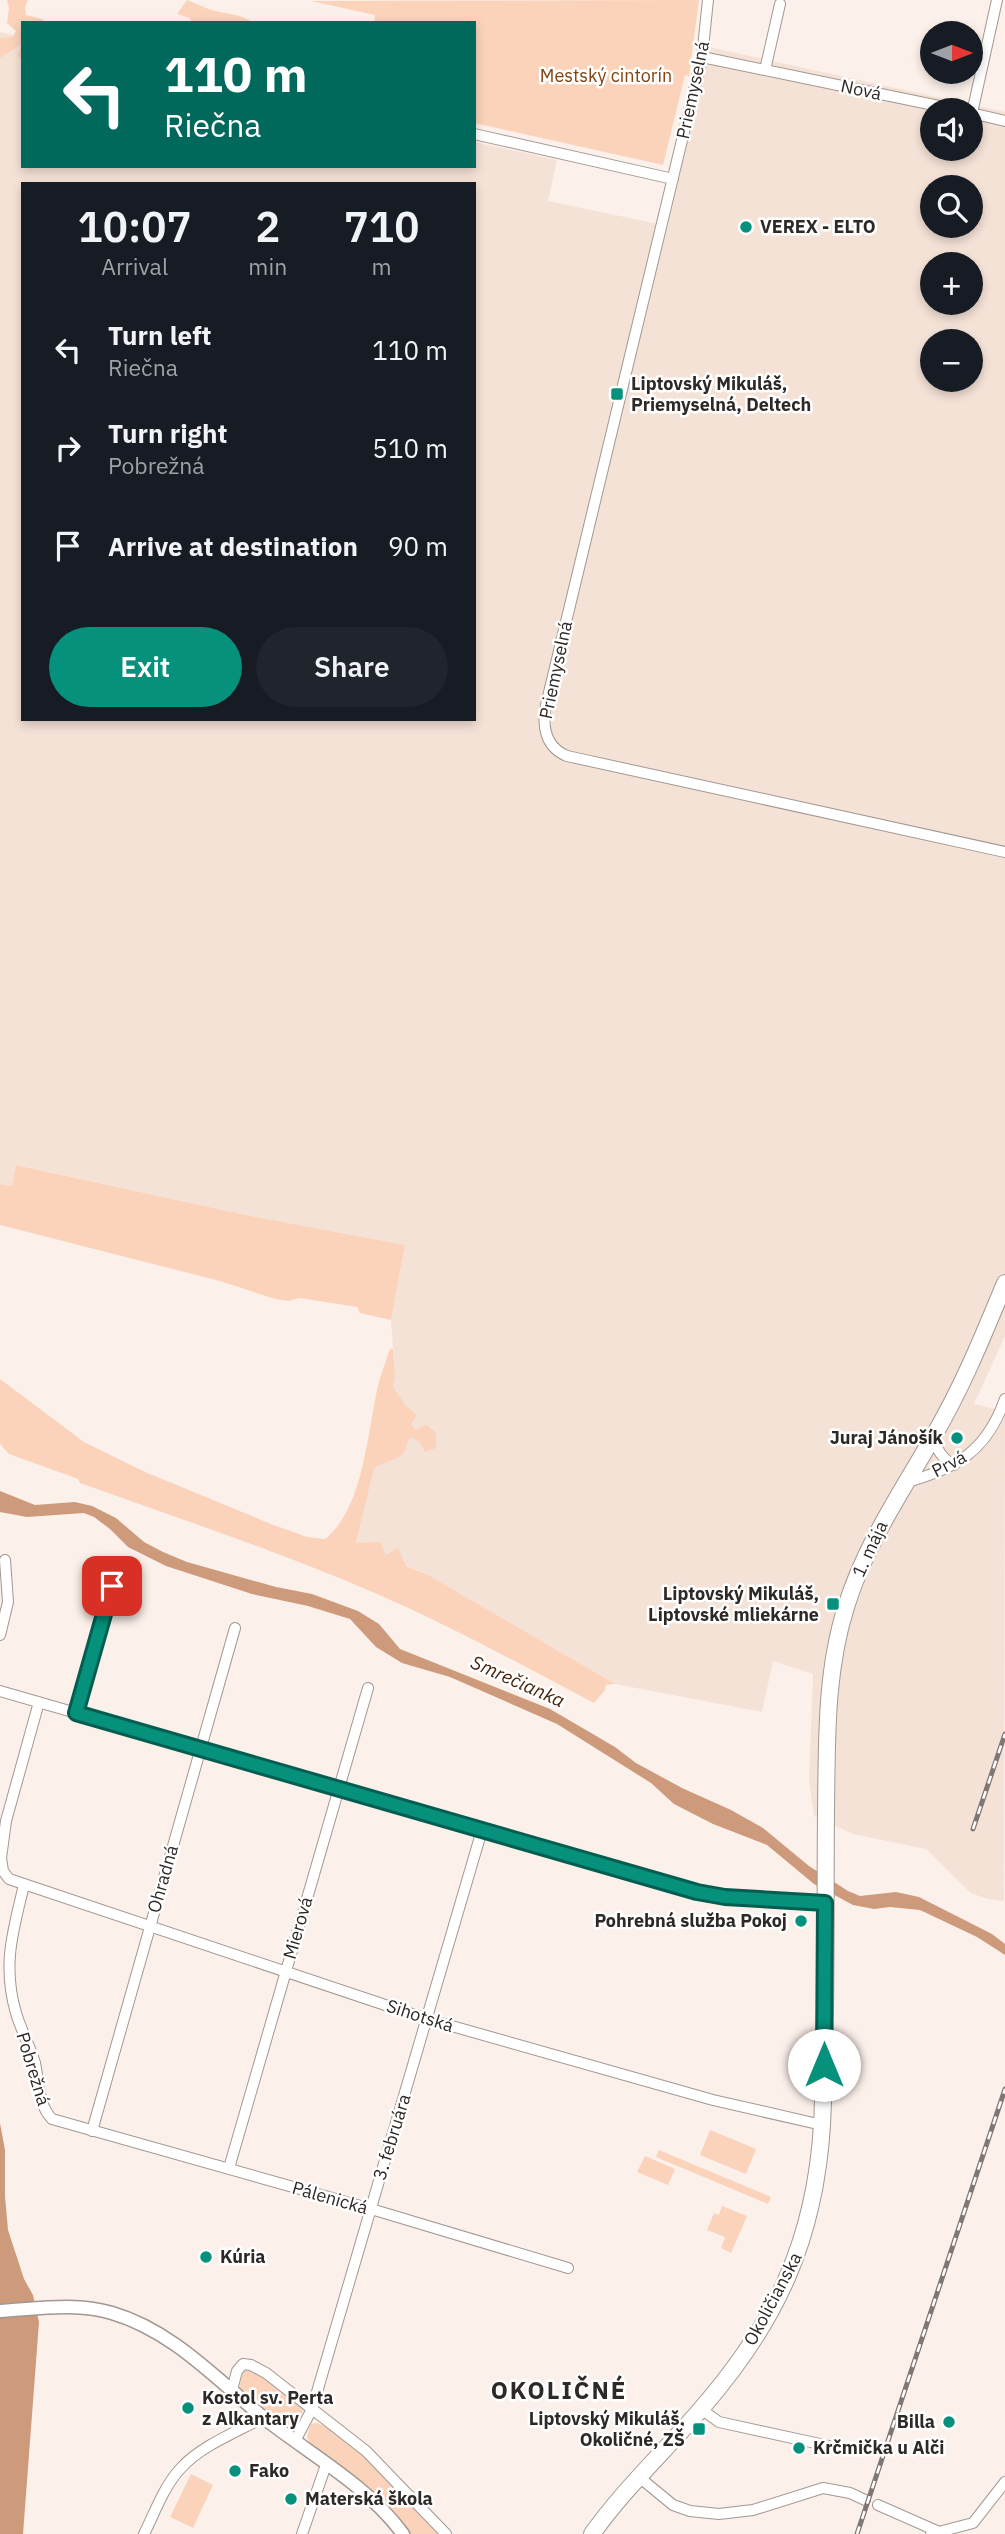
<!DOCTYPE html>
<html lang="en">
<head>
<meta charset="utf-8">
<style>
  :root { --surface:#171b24; --page:#20242c; --text:#f1f3f6; --muted:#9ea1a6; --accent:#05917c }
  body { margin:0; font-family:"IBM Plex Sans",sans-serif; background:var(--page); color:var(--text); height:100vh; display:flex; flex-direction:column; font-size:26px; white-space:nowrap }
  * { box-sizing:border-box; margin:0 }
  p { font-size:23px; color:var(--muted) }
  .icon { flex:none; width:38px; height:38px; fill:none; stroke:currentColor; stroke-width:2; stroke-linecap:round; stroke-linejoin:round }
  .map { position:relative; flex:1; overflow:hidden }
  .details { position:absolute; left:21px; top:182px; width:455px; height:539px; display:flex; flex-direction:column; background:var(--surface); border-radius:0px; box-shadow:0 4px 10px #0003 }
  .details>* { flex:none }
  .banner { position:absolute; left:21px; top:21px; width:455px; height:147px; border-radius:0px; box-shadow:0 4px 10px #0003; background:#00695c; color:#fff; overflow:hidden }
  .needle { width:46px; rotate:90deg }
  .fabs { position:absolute; left:920px; top:21px; display:grid; gap:14px }
  .fabs a { display:grid; place-items:center; width:63px; height:63px; border-radius:50%; background:var(--surface); box-shadow:0 4px 10px #0003; font-size:35px }
  .pin { position:absolute; display:grid; place-items:center; width:60px; height:60px; color:#fff; margin:-30px; border-radius:14px; box-shadow:0 4px 10px #0006 }
  .me { position:absolute; width:77px; margin:-38px; rotate:0deg; stroke-linejoin:round; filter:drop-shadow(0 0 5px #0008) }
  .turn { display:flex; align-items:center; gap:24px; height:147px; padding:0 28px; font-size:32px }
  .turn .icon { width:91px; height:91px; stroke-width:2.5 }
  .turn b { display:block; font-size:49px; line-height:60px }
  .eta { display:flex; justify-content:space-evenly; align-items:center; height:119px; text-align:center }
  .eta b { font-size:42px; font-weight:600; line-height:49px }
  .primary-button { display:flex; gap:14px; margin-top:auto; padding:14px 28px }
  .primary-button a { flex:1; height:80px; border-radius:42px; background:var(--accent); color:#fff; font-size:28px; font-weight:600; line-height:80px; text-align:center }
  .primary-button a+a { background:var(--page); color:var(--text) }
  ul { padding:0; list-style:none }
  li { display:flex; align-items:center; gap:21px; height:98px; padding:0 28px }
  li div { flex:1 }
  li b { display:block; font-size:26px }
  li em { font-style:normal }
  .map>svg:first-child { display:block }
</style>
</head>
<body>
<div class="map">
<svg width="1005" height="2534" viewBox="0 0 1005 2534">
  <rect width="100%" height="100%" fill="#fcf0ea"/>
  <!-- built -->
  <path fill="#f5e2d7" fill-rule="evenodd" d="M0 32 23 37V166H474V142L557 160 548 201 668 226 709 47 1005 112V1336L974 1404 1005 1411 1004 1901 987 1899 971 1893 926 1849 853 1834 814 1816 809 1780 813 1674 773 1661 762 1712 615 1684 430 1576 356 1543 395 1377 391 1320 405 1245 246 1215 17 1165 12 1186 0 1184ZM933 110H971V149H933ZM23 184H474V719H23ZM933 187H971V226H933ZM933 264H971V303H933ZM933 341H971V380H933Z"/>
  <!-- green -->
  <path fill="#fbd3bb" d="M7 0H28L25 7 26 15 42 19 45 23H23V61L17 56 22 44 0 58V38L13 37 16 31 7 23 9 8Z
    M187 0 211 10 240 16 255 23H192L190 18 177 14Z
    M699 0 689 76 685 75 663 165 474 123V23H374L375 15 311 1Z
    M16 1165 246 1215 405 1245 391 1320 360 1313 357 1307 300 1298 289 1301 275 1299 220 1281 0 1225V1184L12 1186Z
    M390 1349H393L395 1377 393 1387 406 1406 417 1415 411 1425 416 1430 426 1424 436 1433V1448L425 1452 420 1442 411 1437C407 1442 406 1449 403 1454 400 1458 380 1464 374 1468L356 1543 380 1542 386 1555 398 1548 406 1566 430 1576 615 1684 606 1685 605 1690 594 1703C520 1664 447 1624 370 1591 275 1550 177 1518 80 1483L78 1479 9 1454 0 1444V1379L84 1442 145 1472 271 1524 307 1537 325 1539C364 1508 367 1432 378 1386 381 1373 386 1361 390 1349Z
    M710 2130 756 2149 746 2174 700 2155Z
    M659 2150 771 2197 768 2204 656 2157Z
    M645 2156 675 2169 668 2185 637 2172Z
    M722 2206 747 2216 731 2253 721 2248 725 2237 707 2230 714 2213 719 2215Z
    M247 2369 258 2371 304 2409 298 2420 289 2425 284 2423 239 2389 242 2375Z
    M316 2423C349 2430 417 2507 443 2534H410L387 2505 311 2444 307 2437 311 2424Z
    M191 2474 213 2485 193 2528 170 2517Z"/>
  <!-- water -->
  <path fill="#cd9a7b" d="M0 1491 35 1505 75 1502 92 1506 116 1518 144 1542 163 1552 187 1562 276 1587 312 1594 358 1611 379 1624 400 1649 550 1709 615 1747 636 1763 682 1788 731 1810 763 1828 809 1866 848 1891 860 1896 896 1892 919 1897 992 1934 1005 1944V1955L977 1937 920 1910 890 1907 874 1909 853 1905 814 1884 767 1845 713 1824 674 1804 651 1783 557 1724 450 1677 402 1663 376 1647 350 1619 308 1606 252 1594 166 1566 128 1547 110 1529 94 1517 84 1513 27 1517 0 1512Z
    M0 2123 5 2150V2196L8 2230 24 2279 33 2295 39 2322 23 2534H0Z"/>
  <g fill="none" stroke-linecap="round" stroke-linejoin="round">
    <defs>
      <path id="minor" d="M708 0 702 57 546 705C542 726 545 747 567 756L1005 852
        M702 57 958 110
        M765 70 780 4
        M971 113 1005 121
        M972 113 997 0
        M474 134 673 179
        M934 1436C936 1450 942 1459 954 1465
        M907 1482C958 1468 987 1450 1005 1399
        M0 1635 8 1602 5 1560
        M0 1691 697 1892 725 1897 825 1903
        M39 1702 6 1821 1 1858 3 1871 9 1879 427 2019 713 2100 822 2125
        M76 1713 112 1586
        M24 1885C13 1931 2 1965 16 2013 21 2030 30 2046 35 2063 39 2081 38 2105 52 2119L371 2209 568 2268
        M92 2131 235 1628
        M229 2168 368 1688
        M232 2390 237 2371 243 2364 251 2365 266 2373 366 2451 446 2534
        M701 2409 719 2422 829 2446
        M295 2441 312 2409 482 1830
        M639 2477 673 2505 690 2511 719 2514 753 2510 823 2488 850 2493 865 2500
        M878 2505 937 2531
        M144 2534C155 2512 164 2486 181 2468 202 2445 237 2432 264 2417
        M302 2534 326 2465
        M931 2534 973 2523 1005 2482"/>
      <path id="tertiary" d="M0 2311C36 2309 76 2302 112 2313 173 2331 216 2379 264 2418 311 2455 367 2485 403 2534"/>
      <path id="primary" d="M592 2534C624 2489 665 2451 701 2409 776 2323 815 2240 822 2125 827 2021 825 1916 826 1812 827 1743 825 1673 846 1607 865 1545 901 1493 933 1437 962 1388 983 1336 1005 1283"/>
    </defs>
    <!-- minor casing -->
    <use href="#minor" stroke="#a29891" stroke-width="12"/>
    <!-- tertiary casing -->
    <use href="#tertiary" stroke="#a29891" stroke-width="15"/>
    <!-- primary casing -->
    <use href="#primary" stroke="#a29891" stroke-width="18"/>
    <!-- minor -->
    <use href="#minor" stroke="#fff" stroke-width="10"/>
    <!-- tertiary -->
    <use href="#tertiary" stroke="#fff" stroke-width="12"/>
    <!-- primary -->
    <use href="#primary" stroke="#fff" stroke-width="16"/>
    <defs>
      <path id="rail" d="M973 1829 1005 1734
        M857 2534 1005 2089"/>
    </defs>
    <!-- rail casing -->
    <use href="#rail" stroke="#7f7774" stroke-width="5"/>
    <!-- rail -->
    <use href="#rail" stroke="#fff" stroke-width="2.5" stroke-dasharray="8" stroke-linecap="butt"/>
  </g>
  <g fill="none" stroke-linecap="round" stroke-linejoin="round">
    <defs>
      <path id="route" d="M112 1586 76 1713 697 1892 725 1897 825 1903 824 2065"/>
    </defs>
    <!-- route casing -->
    <use href="#route" stroke="#035e51" stroke-width="18"/>
    <!-- route -->
    <use href="#route" stroke="#05917c" stroke-width="12"/>
  </g>
  <!-- markers -->
  <g fill="#05917c" stroke="#fff" stroke-width="2.5">
    <circle cx="746" cy="227" r="7"/>
    <rect x="610" y="387" width="14" height="14" rx="3.5"/>
    <circle cx="957" cy="1438" r="7"/>
    <rect x="826" y="1597" width="14" height="14" rx="3.5"/>
    <circle cx="801" cy="1921" r="7"/>
    <circle cx="206" cy="2257" r="7"/>
    <circle cx="188" cy="2408" r="7"/>
    <circle cx="949" cy="2422" r="7"/>
    <rect x="692" y="2422" width="14" height="14" rx="3.5"/>
    <circle cx="799" cy="2448" r="7"/>
    <circle cx="235" cy="2471" r="7"/>
    <circle cx="291" cy="2499" r="7"/>
  </g>
  <g text-anchor="middle" stroke-width="5" stroke-linejoin="round" paint-order="stroke">
    <!-- park labels -->
    <g font-size="18" fill="#814211" stroke="#fff">
      <text x="606" y="82">Mestský cintorín</text>
    </g>
    <!-- street labels -->
    <g font-size="18" fill="#2e2927" stroke="#fff">
      <text transform="translate(693 90) rotate(-78)" y="6">Priemyselná</text>
      <text transform="translate(861 90) rotate(12)" y="6">Nová</text>
      <text transform="translate(556 670) rotate(-78)" y="6">Priemyselná</text>
      <text transform="translate(949 1464) rotate(-28)" y="6">Prvá</text>
      <text transform="translate(870 1549) rotate(-65)" y="6">1. mája</text>
      <text transform="translate(163 1879) rotate(-74)" y="6">Ohradná</text>
      <text transform="translate(298 1928) rotate(-74)" y="6">Mierová</text>
      <text transform="translate(420 2016) rotate(18)" y="6">Sihotská</text>
      <text transform="translate(33 2069) rotate(73)" y="6">Pobrežná</text>
      <text transform="translate(392 2137) rotate(-73)" y="6">3. februára</text>
      <text transform="translate(330 2198) rotate(16)" y="6">Pálenická</text>
      <text transform="translate(773 2299) rotate(-62)" y="6">Okoličianska</text>
    </g>
    <!-- poi labels -->
    <g font-size="18" font-weight="bold" fill="#2e2927" stroke="#fff" text-anchor="start">
      <text x="760" y="233">VEREX - ELTO</text>
      <text x="631" y="390">Liptovský Mikuláš,<tspan x="631" dy="21">Priemyselná, Deltech</tspan></text>
      <text x="943" y="1444" text-anchor="end">Juraj Jánošík</text>
      <text x="819" y="1600" text-anchor="end">Liptovský Mikuláš,<tspan x="819" dy="21">Liptovské mliekárne</tspan></text>
      <text x="787" y="1927" text-anchor="end">Pohrebná služba Pokoj</text>
      <text x="220" y="2263">Kúria</text>
      <text x="202" y="2404">Kostol sv. Perta<tspan x="202" dy="21">z Alkantary</tspan></text>
      <text x="685" y="2425" text-anchor="end">Liptovský Mikuláš,<tspan x="685" dy="21">Okoličné, ZŠ</tspan></text>
      <text x="935" y="2428" text-anchor="end">Billa</text>
      <text x="813" y="2454">Krčmička u Alči</text>
      <text x="249" y="2477">Fako</text>
      <text x="305" y="2505">Materská škola</text>
    </g>
    <!-- water labels -->
    <g font-size="19" font-style="italic" fill="#45230b" stroke="#fff">
      <text transform="translate(518 1681) rotate(24)" y="7">Smrečianka</text>
    </g>
    <!-- district labels -->
    <g font-size="24" font-weight="bold" letter-spacing="2" fill="#2e2927" stroke="#fff">
      <text x="559" y="2399">OKOLIČNÉ</text>
    </g>
  </g>
</svg>
<div class="fabs">
<a><svg class="needle" viewBox="-14 -14 28 28"><path d="M0-13l5 13h-10z" fill="#e53935"/><path d="M0 13l5-13h-10z" fill="#9ea1a6"/></svg></a>
<a><svg class="icon" aria-label="sound" viewBox="0 0 24 24"><path d="M4 9h4l5-4v14l-5-4H4zM17 9q2 3 0 6"/></svg></a>
<a><svg class="icon" aria-label="search" viewBox="0 0 24 24"><circle cx="10" cy="10" r="6"/><path d="M15 15l6 6"/></svg></a>
<a>+</a>
<a>−</a>
</div>
<div class="pin" style="left:112px;top:1586px;background:#d93025"><svg class="icon" aria-label="arrive" viewBox="0 0 24 24"><path d="M6 21V4h12l-3 4 3 4H6"/></svg></div>
<svg class="me" style="left:824px;top:2065px" viewBox="-20 -20 40 40"><circle r="19" fill="#fff"/><path d="M0-13L10 11 0 6-10 11z" fill="#05917c"/></svg>
<div class="banner">
<div class="turn"><svg class="icon" aria-label="left" viewBox="0 0 24 24"><path d="M17 20v-9H6M10 6l-5 5 5 5"/></svg><div><b>110 m</b>Riečna</div></div>
</div>
<section class="details">
<div class="eta">
<div><b>10:07</b><p>Arrival</p></div>
<div><b>2</b><p>min</p></div>
<div><b>710</b><p>m</p></div>
</div>
<ul>
<li><svg class="icon" aria-label="left" viewBox="0 0 24 24"><path d="M17 20v-9H6M10 6l-5 5 5 5"/></svg><div><b>Turn left</b><p>Riečna</p></div><em>110 m</em></li>
<li><svg class="icon" aria-label="right" viewBox="0 0 24 24"><path d="M7 20v-9h11M14 6l5 5-5 5"/></svg><div><b>Turn right</b><p>Pobrežná</p></div><em>510 m</em></li>
<li><svg class="icon" aria-label="arrive" viewBox="0 0 24 24"><path d="M6 21V4h12l-3 4 3 4H6"/></svg><div><b>Arrive at destination</b></div><em>90 m</em></li>
</ul>
<div class="primary-button"><a>Exit</a><a>Share</a></div>
</section>
</div>
</body>
</html>
